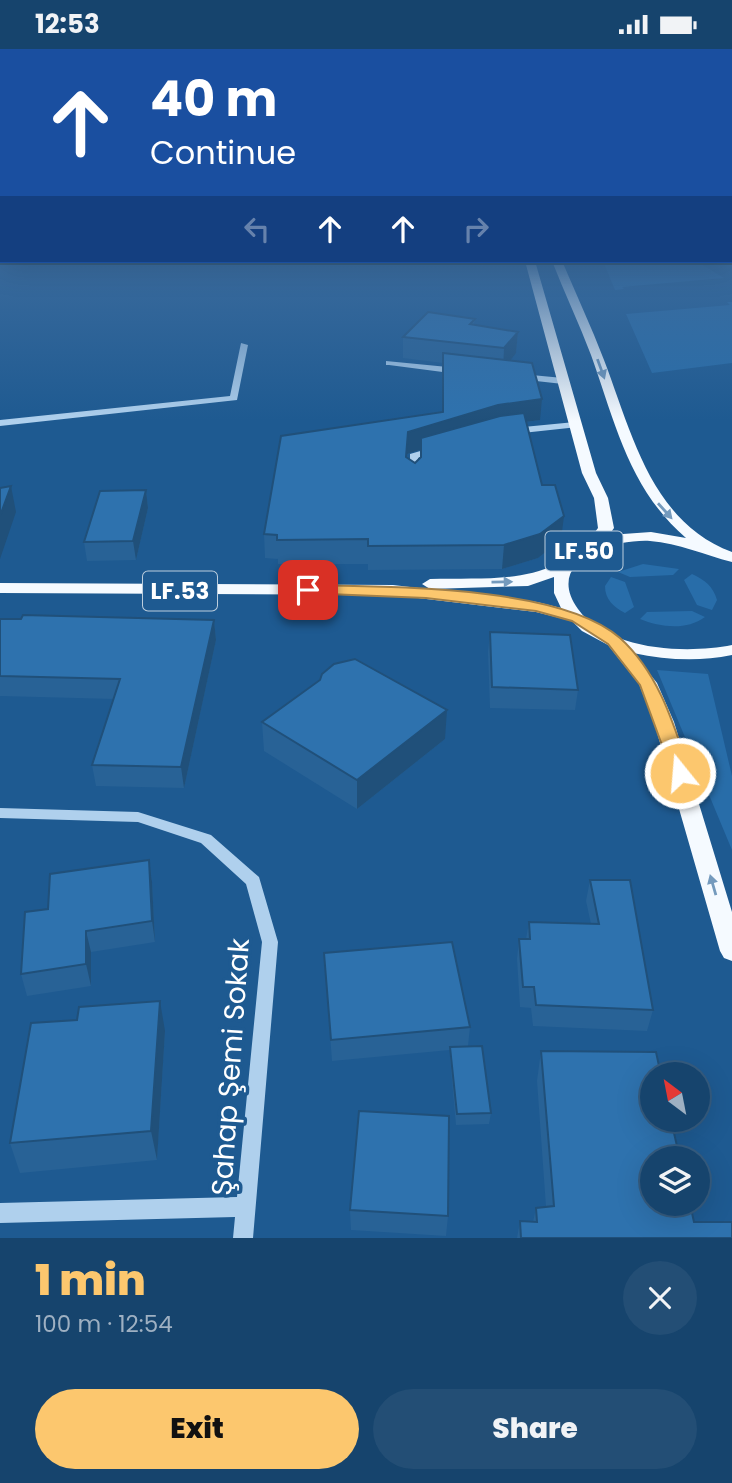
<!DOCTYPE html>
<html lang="en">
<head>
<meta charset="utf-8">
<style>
  :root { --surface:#16446d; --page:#234e75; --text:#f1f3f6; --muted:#9eb0c2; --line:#355c80; --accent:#fcc76e }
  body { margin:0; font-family:Poppins,sans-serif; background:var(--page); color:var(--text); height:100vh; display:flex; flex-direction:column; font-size:26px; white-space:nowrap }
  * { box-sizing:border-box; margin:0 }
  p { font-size:23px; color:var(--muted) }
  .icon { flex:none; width:38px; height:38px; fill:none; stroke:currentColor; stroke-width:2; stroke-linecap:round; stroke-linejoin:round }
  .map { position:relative; height:1189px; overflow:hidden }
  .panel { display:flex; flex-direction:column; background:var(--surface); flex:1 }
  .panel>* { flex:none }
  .hud { position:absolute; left:0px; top:0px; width:733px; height:214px; box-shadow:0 7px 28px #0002,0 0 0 2px var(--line); background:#1a4fa0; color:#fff; overflow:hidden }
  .needle { width:46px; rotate:328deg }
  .controls { position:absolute; left:640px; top:1013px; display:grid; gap:14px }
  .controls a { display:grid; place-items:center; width:70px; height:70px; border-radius:50%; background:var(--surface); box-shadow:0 7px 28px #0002,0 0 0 2px var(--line); font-size:35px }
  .pin { position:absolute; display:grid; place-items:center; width:60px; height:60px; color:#fff; margin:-30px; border-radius:14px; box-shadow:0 4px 10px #0006 }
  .me { position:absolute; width:77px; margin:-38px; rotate:343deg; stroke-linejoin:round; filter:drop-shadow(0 0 5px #0008) }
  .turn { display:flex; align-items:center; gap:24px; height:147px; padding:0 35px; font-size:32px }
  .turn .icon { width:91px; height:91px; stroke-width:2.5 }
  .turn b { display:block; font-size:49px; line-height:60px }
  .lanes { display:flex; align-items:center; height:66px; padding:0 35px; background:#0003; justify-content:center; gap:35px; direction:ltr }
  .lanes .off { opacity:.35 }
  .round { display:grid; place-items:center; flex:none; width:74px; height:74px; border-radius:37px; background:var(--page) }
  .summary { display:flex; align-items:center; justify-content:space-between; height:119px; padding:0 35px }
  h1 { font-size:42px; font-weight:800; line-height:52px; color:var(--accent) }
  .button { display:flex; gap:14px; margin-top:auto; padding:14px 35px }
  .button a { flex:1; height:80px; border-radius:42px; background:var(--accent); color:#111; font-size:28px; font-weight:800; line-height:80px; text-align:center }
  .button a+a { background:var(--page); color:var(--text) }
  .status { display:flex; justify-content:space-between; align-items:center; height:49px; padding:0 35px; background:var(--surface); direction:ltr }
  .status svg { height:19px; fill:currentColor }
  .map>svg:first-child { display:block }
</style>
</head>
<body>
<div class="status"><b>12:53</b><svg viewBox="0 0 49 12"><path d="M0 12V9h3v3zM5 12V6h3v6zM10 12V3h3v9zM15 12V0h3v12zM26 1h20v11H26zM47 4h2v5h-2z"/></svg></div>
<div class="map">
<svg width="732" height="1189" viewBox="0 0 732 1189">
  <rect width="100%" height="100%" fill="#1e5a91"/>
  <!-- green -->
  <path fill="#286da9" d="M603 212H696L724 229 622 238 624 240 615 241Z
    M727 253H732V314L652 324 626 265 730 256Z
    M643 515 679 520 673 526 630 528 618 523Z
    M692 525C705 531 713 537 717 551L712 561 697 556 684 531Z
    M611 528 625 533 634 558 625 564C614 558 605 551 605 537Z
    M692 562 705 568C686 582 660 578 640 570L647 563Z
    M657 621 708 625 732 727V801Z"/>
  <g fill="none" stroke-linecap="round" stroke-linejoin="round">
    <!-- minor -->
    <path fill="#afd0ed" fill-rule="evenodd" d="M241 294 248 296 237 351 0 377V371L230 347Z
      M386 312 458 319 462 322 458 325 389 316H386Z
      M521 325 563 329 567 332 563 335 518 330V326Z
      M575 373 580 376 578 378 513 385 508 382 513 379Z
      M434 398 439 401 437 403 418 409V427L416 429H410V405Z
      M0 759 138 763 211 786 259 828 278 893 253 1189H233L235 1168 0 1174V1154L237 1148 262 893 246 835 201 794 138 773 0 769Z"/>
    <!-- major -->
    <path fill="#f5faff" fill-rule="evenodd" d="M525 212H535L596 424 608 449 614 479 609 486 651 483 686 489C629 440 615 373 591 306 579 274 564 243 552 212H562C576 245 591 277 604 311 632 384 651 473 732 503V513C704 506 679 494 650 492 613 490 543 511 578 560 608 602 687 605 732 596V606C698 613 667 611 633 604L657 634 674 673 732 863V912L724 909 720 902 654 673 639 635 608 596 582 582 572 572 536 563 393 546 0 544V534L393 536 537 553 561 559 554 544V528L528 537 430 540 422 535 430 530C496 528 555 538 598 479L594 449 582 424Z"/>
  </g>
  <!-- wall -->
  <path fill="#286296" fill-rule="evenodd" d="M446 212H484L483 217Z
    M475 270 474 276 518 283 516 304 510 311 540 371 527 373 542 436 561 491 538 509 502 520 368 521V515H278V510L265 509 264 485 442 364 443 314 403 309V288ZM421 401V409L415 414 407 409V405Z
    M146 441 148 459 136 511 87 512 84 493Z
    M0 570 214 571 216 591 184 739 96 737 92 716 114 650 0 647Z
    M490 583 578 641 575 661 490 659 488 603Z
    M262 673 445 690 357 760 264 702Z
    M149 811 152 833 155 893 91 903V937L27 947 21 925Z
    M590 831 653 961 647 982 533 977 531 959 520 958 517 910 519 890H526L529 873 591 875 586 852Z
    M324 904 470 978 468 997 491 1064 489 1075 456 1076 450 1009V1001L332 1012Z
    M165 982 157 1111 20 1124 10 1094Z
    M541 1002 694 1173 732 1189H517L520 1172 533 1173 536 1159 546 1158 537 1032Z
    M350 1161 448 1167 446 1187 351 1181Z"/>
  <!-- shaded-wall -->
  <path fill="#20507a" d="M518 283 516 304 503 321 504 299Z
    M542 350 540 371 496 377 407 405 405 431 408 383 498 356Z
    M11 437 16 463 0 510V467Z
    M146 441 148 459 136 511 133 492Z
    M564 467 561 491 538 509 502 520 504 496Z
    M214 571 216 591 184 739 181 718Z
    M447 661 445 690 357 760V731Z
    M149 811 152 833 155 893 152 872Z
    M86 882 91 903V937L86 915Z
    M160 952 165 982 157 1111 151 1082Z"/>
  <!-- building -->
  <path fill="#2e72ae" stroke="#20507a" stroke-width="2" d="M428 263 475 270 470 275 518 283 504 299 403 288Z
    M443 304 532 314 542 350 498 356 408 383 406 408 415 414 421 408V389L500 367 524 364 542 436H555L564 467 540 485 504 496 368 497V490L277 491V486L264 485 281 387 443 363Z
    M11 437 0 467V439Z
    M146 441 133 492 84 493 100 442Z
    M23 566 214 571 181 718 92 716 120 630 0 627V570H21Z
    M490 583 570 586 578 641 492 638Z
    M355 610 447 661 357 731 262 673 320 631 322 625 334 615Z
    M149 811 152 872 86 882V915L21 925 25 863 48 860 50 825Z
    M590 831H630L653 961 536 956 534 938H523L519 890H530L529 873 599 875Z
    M452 893 470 978 331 991 324 904Z
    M160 952 151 1082 10 1094 31 974 77 971 79 958Z
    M482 997 491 1064 457 1065 450 998Z
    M541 1002 656 1003 661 1026H653V1071H671L680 1110H653V1155H690L694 1173H732V1189H521L520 1172 537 1173 536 1159 554 1157Z
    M359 1062 449 1067 448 1167 350 1161Z"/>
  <!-- one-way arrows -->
  <defs><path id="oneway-solid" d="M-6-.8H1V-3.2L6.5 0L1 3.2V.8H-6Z" transform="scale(1.75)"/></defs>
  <g fill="#749abd">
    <use href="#oneway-solid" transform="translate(601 320) rotate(70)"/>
    <use href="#oneway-solid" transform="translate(665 462) rotate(48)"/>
    <use href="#oneway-solid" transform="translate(502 533) rotate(-1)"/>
    <use href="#oneway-solid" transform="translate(713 836) rotate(-106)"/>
  </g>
  <!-- sky -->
  <linearGradient id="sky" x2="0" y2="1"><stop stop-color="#103250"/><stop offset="0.55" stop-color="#3b6b9d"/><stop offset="1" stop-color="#3b6b9d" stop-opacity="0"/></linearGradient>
  <rect width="732" height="372" fill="url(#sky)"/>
  <!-- route -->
  <path fill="#fcc76e" stroke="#a48148" stroke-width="2" d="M308 536C387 538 560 536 620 589 659 624 674 676 690 724L680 731 674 729 640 636 608 595 572 572 536 562 426 549 303 544 301 541Z"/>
  <g text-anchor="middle" stroke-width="7" stroke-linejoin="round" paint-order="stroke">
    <!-- shield labels -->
    <g fill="#1e5a91" stroke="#bccede" stroke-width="2">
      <rect x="545.5" y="482.5" width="77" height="39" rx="5"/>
      <rect x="143" y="522.5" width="74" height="39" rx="5"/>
    </g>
    <g font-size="23" font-weight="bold" fill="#fff">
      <text x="584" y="510">LF.50</text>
      <text x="180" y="550">LF.53</text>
    </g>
    <!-- near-street labels -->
    <g font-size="28" fill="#fff" stroke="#1e5a91">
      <text transform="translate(230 1018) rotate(-86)" y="10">Şahap Şemi Sokak</text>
    </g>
  </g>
</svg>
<div class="controls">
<a><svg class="needle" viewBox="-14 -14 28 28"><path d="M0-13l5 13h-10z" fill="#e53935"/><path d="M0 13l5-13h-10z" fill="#9eb0c2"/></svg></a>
<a><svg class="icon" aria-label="layers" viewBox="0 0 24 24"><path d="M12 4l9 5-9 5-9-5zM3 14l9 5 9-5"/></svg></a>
</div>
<div class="pin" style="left:308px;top:541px;background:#d93025"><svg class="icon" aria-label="arrive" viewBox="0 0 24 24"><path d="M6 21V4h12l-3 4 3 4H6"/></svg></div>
<svg class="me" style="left:680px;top:724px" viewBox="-20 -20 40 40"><circle r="17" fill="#fcc76e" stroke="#fff" stroke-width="3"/><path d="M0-11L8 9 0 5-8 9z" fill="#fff"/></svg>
<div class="hud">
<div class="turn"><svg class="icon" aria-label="ahead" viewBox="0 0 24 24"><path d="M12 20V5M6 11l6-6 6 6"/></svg><div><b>40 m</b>Continue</div></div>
<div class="lanes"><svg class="icon off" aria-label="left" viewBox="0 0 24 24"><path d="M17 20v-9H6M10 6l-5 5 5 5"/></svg><svg class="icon" aria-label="ahead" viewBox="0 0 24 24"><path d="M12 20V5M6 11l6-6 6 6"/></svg><svg class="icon" aria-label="ahead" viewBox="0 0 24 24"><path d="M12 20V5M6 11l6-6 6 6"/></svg><svg class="icon off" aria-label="right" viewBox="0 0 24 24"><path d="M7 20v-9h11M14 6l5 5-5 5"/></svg></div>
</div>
</div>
<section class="panel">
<div class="summary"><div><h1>1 min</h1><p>100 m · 12:54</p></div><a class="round"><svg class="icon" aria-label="close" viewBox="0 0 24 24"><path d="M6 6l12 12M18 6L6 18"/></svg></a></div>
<div class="button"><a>Exit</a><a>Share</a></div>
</section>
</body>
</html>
